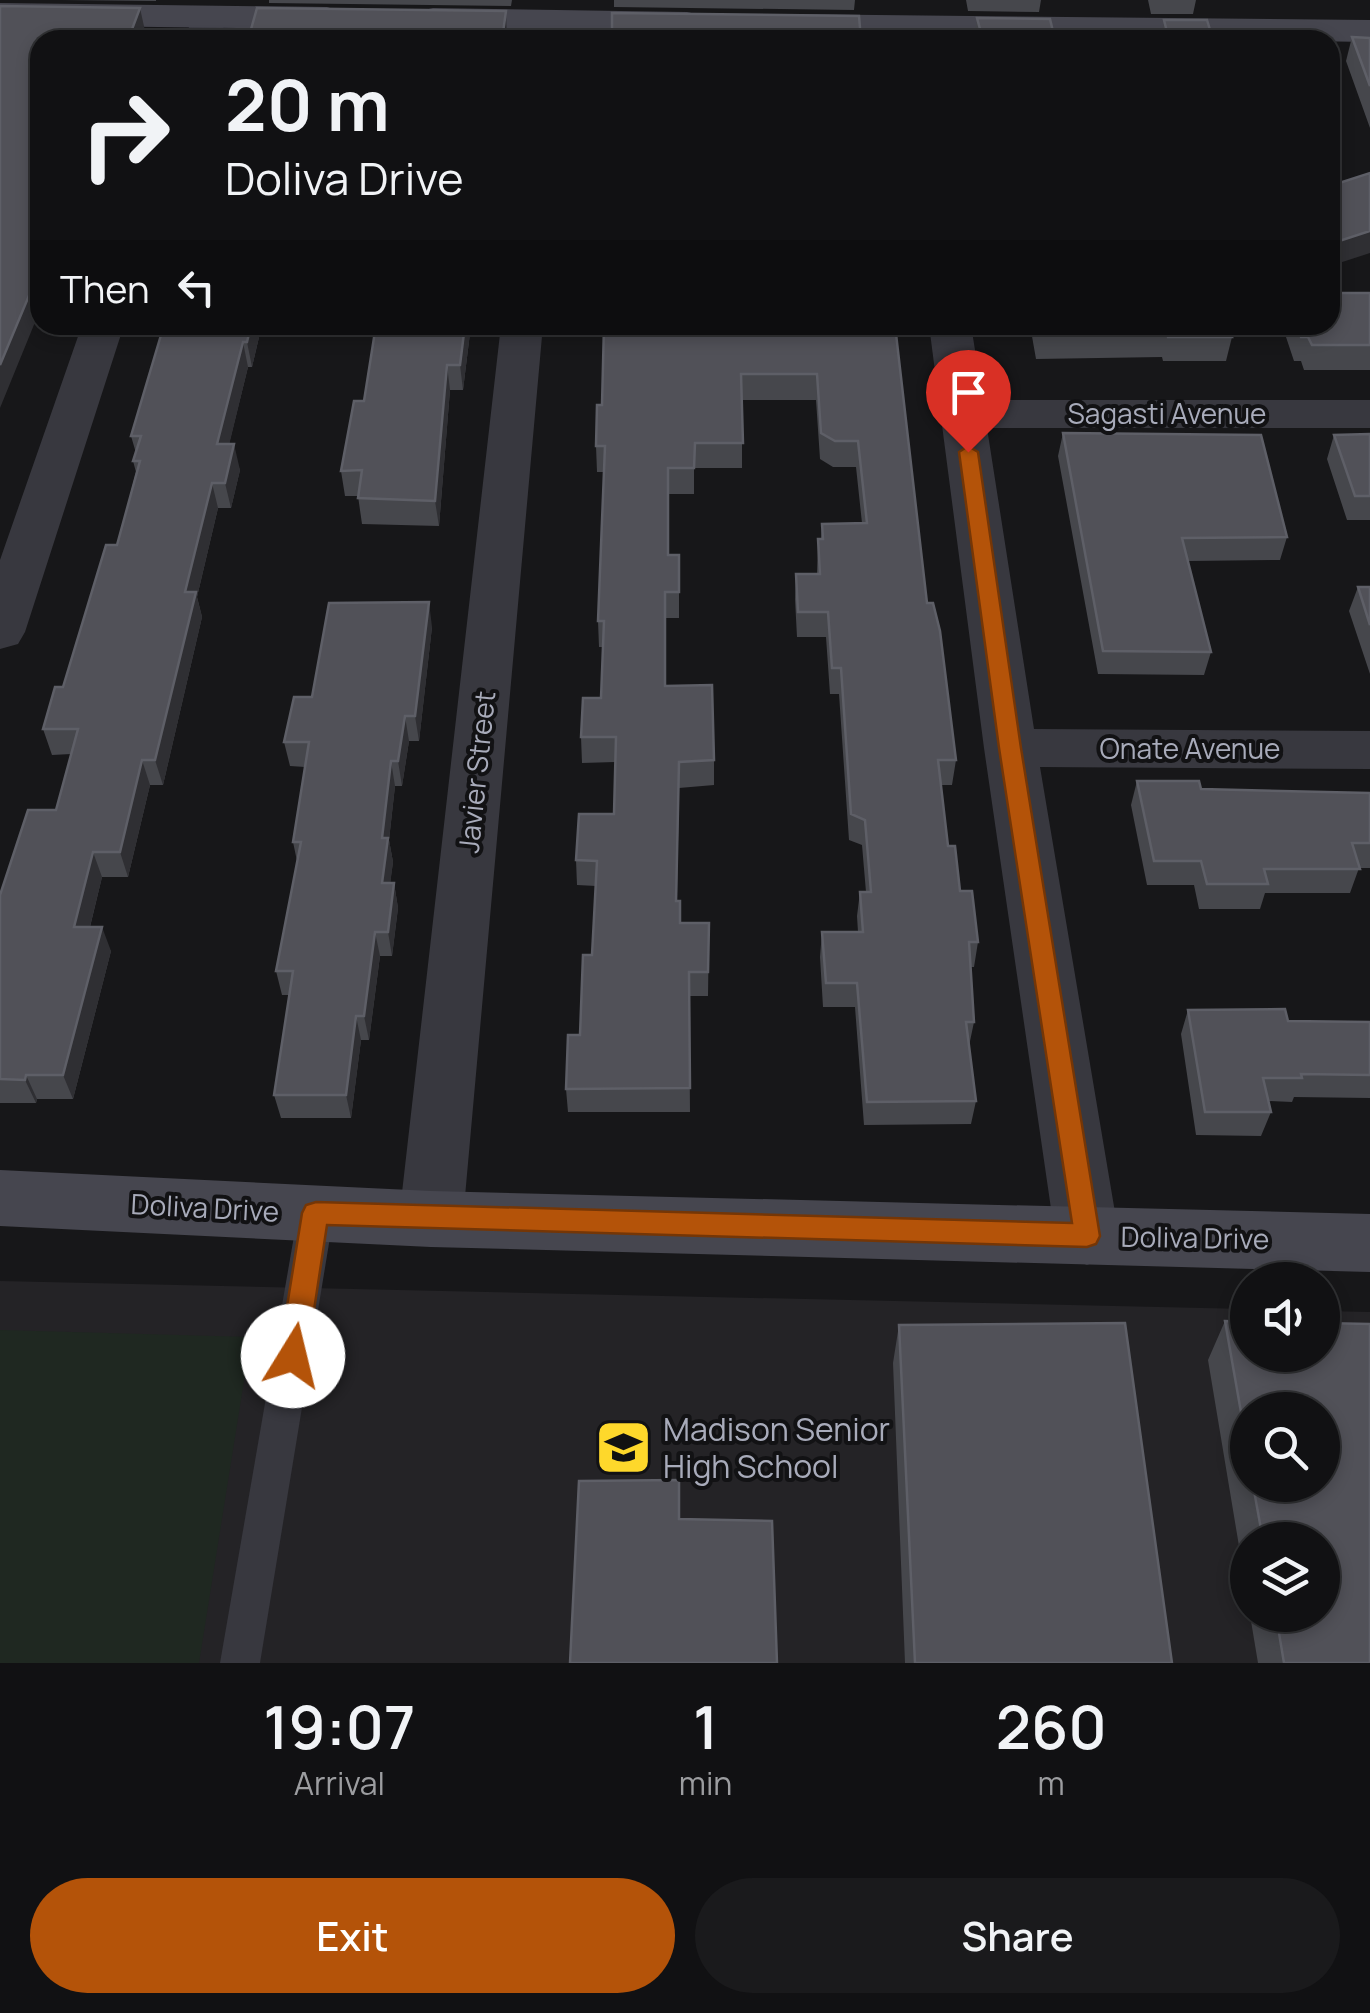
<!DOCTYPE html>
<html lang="en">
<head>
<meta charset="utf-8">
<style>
  :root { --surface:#111113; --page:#1a1a1c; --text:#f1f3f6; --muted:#9c9da0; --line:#303133; --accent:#b45309 }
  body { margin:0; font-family:Manrope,sans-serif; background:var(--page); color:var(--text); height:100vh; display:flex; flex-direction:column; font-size:38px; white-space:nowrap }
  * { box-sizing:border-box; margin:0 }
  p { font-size:32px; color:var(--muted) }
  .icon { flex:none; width:55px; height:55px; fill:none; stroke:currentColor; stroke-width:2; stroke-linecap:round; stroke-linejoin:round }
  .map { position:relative; height:1663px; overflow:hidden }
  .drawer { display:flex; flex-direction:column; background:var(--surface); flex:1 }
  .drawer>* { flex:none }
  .banner { position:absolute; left:30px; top:30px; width:1310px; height:305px; border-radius:30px; box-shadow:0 5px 15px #0003,0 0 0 2px var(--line); background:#111113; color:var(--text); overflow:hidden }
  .buttons { position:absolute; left:1230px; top:1262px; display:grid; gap:20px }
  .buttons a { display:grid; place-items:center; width:110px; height:110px; border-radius:50%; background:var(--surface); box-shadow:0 5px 15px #0003,0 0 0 2px var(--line); font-size:50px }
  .pin { position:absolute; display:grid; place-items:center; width:85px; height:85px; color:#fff; margin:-102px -42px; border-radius:50% 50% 50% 0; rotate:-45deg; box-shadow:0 0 10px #0007 }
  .pin .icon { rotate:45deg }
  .me { position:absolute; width:110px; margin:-55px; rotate:9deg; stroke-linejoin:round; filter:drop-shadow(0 0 8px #0008) }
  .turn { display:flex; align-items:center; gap:35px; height:210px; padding:0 30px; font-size:45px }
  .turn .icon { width:130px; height:130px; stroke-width:2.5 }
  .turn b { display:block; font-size:70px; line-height:85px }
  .then { display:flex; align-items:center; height:95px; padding:0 30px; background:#0003; gap:20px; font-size:38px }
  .eta { display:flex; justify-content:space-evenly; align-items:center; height:170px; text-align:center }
  .eta b { font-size:60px; font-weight:600; line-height:70px }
  .action { display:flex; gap:20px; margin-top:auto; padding:20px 30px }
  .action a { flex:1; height:115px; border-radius:60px; background:var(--accent); color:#fff; font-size:40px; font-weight:600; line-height:115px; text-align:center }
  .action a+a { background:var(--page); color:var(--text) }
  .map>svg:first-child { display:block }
</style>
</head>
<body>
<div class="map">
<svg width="1370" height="1663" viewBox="0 0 1370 1663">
  <rect width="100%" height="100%" fill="#171719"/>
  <!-- built -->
  <path fill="#242326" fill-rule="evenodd" d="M0 1281 1247 1309 1248 1355H1322L1323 1311 1370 1312V1663H0ZM1248 1410H1322V1485H1248ZM1248 1540H1322V1615H1248Z"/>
  <!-- green -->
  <path fill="#1f2821" d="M0 1330 251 1337 199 1663H0Z"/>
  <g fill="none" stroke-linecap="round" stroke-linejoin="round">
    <!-- lane -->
    <path fill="#38383f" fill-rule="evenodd" d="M316 1198 328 1202 334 1213 260 1663H220L298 1213 304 1202Z"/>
    <!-- street -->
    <path fill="#38383f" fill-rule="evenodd" d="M209 6 221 10 227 17 219 40H183L197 10Z
      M82 325H124L25 632 18 644 0 649V560Z
      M501 325H543L463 1219 454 1239 431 1247 408 1239 399 1219Z
      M929 325H971L983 400H1370V428H987L1034 729 1370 731V769L1040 767 1119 1236 1110 1256 1087 1265 1064 1256 1055 1236 984 748Z"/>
    <!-- secondary -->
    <path fill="#46464f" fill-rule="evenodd" d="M0 3 327 7 339 11 345 18 339 25 327 29 0 25Z
      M433 8 687 12 700 15 705 23 700 31 687 34 420 27 415 19 420 11Z
      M783 14 1370 20V42L770 33 765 25 770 17Z
      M0 1170 431 1191 1370 1214V1272L431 1247 0 1226Z"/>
  </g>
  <!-- wall -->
  <path fill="#46474c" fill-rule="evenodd" d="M61 0H156V1Z
    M269 0H512L511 6 269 3Z
    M614 0H855L854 10 614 7Z
    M966 0H1041L1039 12 968 11Z
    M1148 0H1196L1193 14H1151Z
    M977 18 1055 40H974Z
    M1164 20 1213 40H1161Z
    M1352 37 1370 38V128L1346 61Z
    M1370 293V370H1304L1301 361H1294L1282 325H1330Z
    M164 325H282L280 333H260L252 367H248L229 444 240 470 231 508H218L197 597 202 617 163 785H150L128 877H102L90 927 111 951 73 1099H37L36 1103H0V895L56 810 71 754 52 755 43 729 63 687 117 545 136 472 133 461 136 453 131 436Z
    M471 325 463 390H450L439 526 362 524 358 496H345L341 471 364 401Z
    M895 325 927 603 956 760 952 785H941L948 846 960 891 978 942 974 967H970L974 1022 969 1046 976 1101 971 1124 864 1125 855 1007H823L820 957 822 932H858L857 916 860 892H866L862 845 849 840 839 694H830L826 637H797L795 599 796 574H817L818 539H821L822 524 862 523 856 467H833L820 459 816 400H742V468H694V494H669L668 555H679V618H665V686L714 760V785L679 788 677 901 680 923H709L708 996H689L690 1112H568L566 1089 580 1035 592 955 596 886 577 885 576 860 614 814 615 762 582 763 581 737 601 698 603 647H599L598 621 604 472H597L596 446 602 405Z
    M1030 325H1228L1232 337 1226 361H1163L1162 357 1036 359Z
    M1063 433 1287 537 1280 560 1188 561 1211 652 1204 675 1098 674 1058 456Z
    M1370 434V520H1347L1327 459 1334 435Z
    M1358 587H1370V674L1349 611Z
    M432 627 419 741H409L402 786H395L389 840 393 862 390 883H394L398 908 392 956H380L369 1040H361L351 1118H281L274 1095 289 995H282L276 971 297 861 293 842 305 767 290 766 284 742 312 697Z
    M1137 781 1201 789 1370 793V868H1359L1350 893H1265L1260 909H1199L1194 885H1147L1131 805Z
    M1188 1010 1288 1021 1370 1022V1098L1294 1097 1292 1102 1268 1101 1271 1112 1261 1136 1196 1135 1181 1034Z
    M1225 1321 1248 1322V1355H1322V1323L1370 1324V1663H1258L1250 1615H1322V1540H1248V1600L1208 1360ZM1248 1410H1322V1485H1248Z
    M899 1325 1172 1663H905L893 1363Z"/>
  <!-- shaded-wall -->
  <path fill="#2f2f33" d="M140 8 145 31 142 40H128Z
    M506 11 507 40H502Z
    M1370 231V253L1330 266V244Z
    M38 274 40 282V310L0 408V365Z
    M251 325H258L260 333 252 367 247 342Z
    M465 325H471L463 390 460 365Z
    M243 342 248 367 223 470 217 444Z
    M447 365 450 390 439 526 435 501Z
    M234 444 240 470 231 508 225 483Z
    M212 483 218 508 197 597 202 617 163 785 155 760 185 592Z
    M429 602 432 627 419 741 415 716Z
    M405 716 409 741 402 786 398 761Z
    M142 760 150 785 128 877 120 852Z
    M391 761 395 786 389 840 393 862 387 908 382 883V838Z
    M93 852 102 877 84 951 74 927Z
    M394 883 398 908 392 956 388 932Z
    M102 927 111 951 73 1099 63 1075Z
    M375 932 380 956 369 1040 364 1016Z
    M356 1016 361 1040 351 1118 346 1095Z
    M26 1075 37 1099 36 1103 25 1080Z"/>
  <!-- building -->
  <path fill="#515158" stroke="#5e5f67" stroke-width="2.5" d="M0 6 140 8 128 40H40V274H38L0 365Z
    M257 8 506 11 502 40H248Z
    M612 13 859 16 861 40H612Z
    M977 18 1050 19 1055 40H983Z
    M1164 20H1207L1213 40H1169Z
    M1352 37 1370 38V86Z
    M1370 173V231L1330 244V186Z
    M1330 293H1370V345H1312L1308 337H1301L1297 325H1330Z
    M164 325H251L247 342H243L217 444H234L225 483H212L185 592H196L155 760H142L120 852H93L74 927H102L63 1075H26L25 1080 0 1079V895L28 810H56L78 729H43L55 687H63L106 545H117L140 461H133L141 436H131Z
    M376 325H465L460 365H447L435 501 358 498 362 470 341 471 354 401H364Z
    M604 325H895L927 603H933L940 631 956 760H938L948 846H955L960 891H972L978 942H969L974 1022H966L976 1101 867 1102 857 983H826L822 932H863L860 892H871L865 820 851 814 841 668H832L828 612H798L796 574H820L818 539H823L822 524 867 523 858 441H835L821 433 817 374H741L743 443H695L694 468H668V555H679V592H665V686L712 685 714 760 679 762 676 901H680V923H709L708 972H689L690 1088 566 1089 568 1035H580L583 955H592L597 861 576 860 579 814H614L616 737H581L583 698H601L604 621H598L605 446H596L597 405H602Z
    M1038 325H1228L1232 337H1168L1167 332 1040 335Z
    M1063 433 1261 435 1287 537 1182 538 1211 652 1103 651Z
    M1370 434V496H1355L1334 435Z
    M1358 587H1370V625Z
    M429 602 415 716H405L398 761H391L382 838H388L382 883H394L388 932H375L364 1016H356L346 1095H274L293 971H276L301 842H293L309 742H284L294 697H312L329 603Z
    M1137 781H1199L1201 789 1370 793V843H1352L1360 869H1264L1268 884H1207L1201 861H1154Z
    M1285 1009 1288 1021 1370 1022V1075L1301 1074 1302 1078H1263L1271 1112H1205L1188 1010Z
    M1225 1321 1248 1322V1355H1322V1323L1370 1324V1663H1284L1276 1615H1322V1540H1263L1253 1485H1322V1410H1248V1452Z
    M1125 1323 1172 1663H915L899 1325Z
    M679 1480V1519L772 1521 777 1663H570L579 1481Z"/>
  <!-- route -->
  <path fill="#b45309" stroke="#753606" stroke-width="2.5" d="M968 446 978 452 1021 748 1100 1236 1096 1244 1087 1247 327 1225 307 1356 303 1365 293 1369 283 1365 279 1356 302 1213 306 1205 316 1202 1072 1223 999 748 959 452Z"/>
  <!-- icons -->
  <defs>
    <symbol id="school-square" viewBox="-11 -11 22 22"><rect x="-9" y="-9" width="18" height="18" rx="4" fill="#fed82b" stroke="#121214"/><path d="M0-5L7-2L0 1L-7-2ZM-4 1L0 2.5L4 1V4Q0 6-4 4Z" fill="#111"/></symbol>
  </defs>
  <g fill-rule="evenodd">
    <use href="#school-square" x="592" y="1416" width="63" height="63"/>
  </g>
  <g text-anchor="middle" stroke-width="8" stroke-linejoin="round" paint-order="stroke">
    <!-- street labels -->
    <g font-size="28" fill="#a8abba" stroke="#121214">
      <text x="1167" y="424">Sagasti Avenue</text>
      <text x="1190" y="759">Onate Avenue</text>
      <text transform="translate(477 772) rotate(-84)" y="10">Javier Street</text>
      <text transform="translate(205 1208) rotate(3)" y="10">Doliva Drive</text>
      <text transform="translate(1195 1238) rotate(1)" y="10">Doliva Drive</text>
    </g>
    <!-- near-poi labels -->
    <g font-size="32" fill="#a8abba" stroke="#121214" text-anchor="start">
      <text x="663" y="1441">Madison Senior<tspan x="663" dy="37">High School</tspan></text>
    </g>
  </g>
</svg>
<div class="buttons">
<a><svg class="icon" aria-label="sound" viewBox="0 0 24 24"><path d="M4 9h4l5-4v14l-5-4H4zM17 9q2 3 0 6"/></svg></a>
<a><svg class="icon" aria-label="search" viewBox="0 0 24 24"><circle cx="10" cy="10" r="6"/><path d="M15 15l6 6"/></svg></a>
<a><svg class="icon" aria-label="layers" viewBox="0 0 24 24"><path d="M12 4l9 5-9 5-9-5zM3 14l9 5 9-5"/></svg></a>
</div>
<div class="pin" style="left:968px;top:452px;background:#d93025"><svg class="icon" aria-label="arrive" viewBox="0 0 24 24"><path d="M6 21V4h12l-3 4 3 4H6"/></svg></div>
<svg class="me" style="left:293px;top:1356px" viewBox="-20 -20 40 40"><circle r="19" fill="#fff"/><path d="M0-13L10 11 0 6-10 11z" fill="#b45309"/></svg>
<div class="banner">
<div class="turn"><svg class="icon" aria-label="right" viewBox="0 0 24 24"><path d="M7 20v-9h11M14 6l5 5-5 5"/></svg><div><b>20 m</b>Doliva Drive</div></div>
<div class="then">Then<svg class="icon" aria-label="left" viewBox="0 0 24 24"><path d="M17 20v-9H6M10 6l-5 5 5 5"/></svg></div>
</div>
</div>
<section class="drawer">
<div class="eta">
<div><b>19:07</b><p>Arrival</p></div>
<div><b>1</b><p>min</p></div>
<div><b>260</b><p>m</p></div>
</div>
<div class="action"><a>Exit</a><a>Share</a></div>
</section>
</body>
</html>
